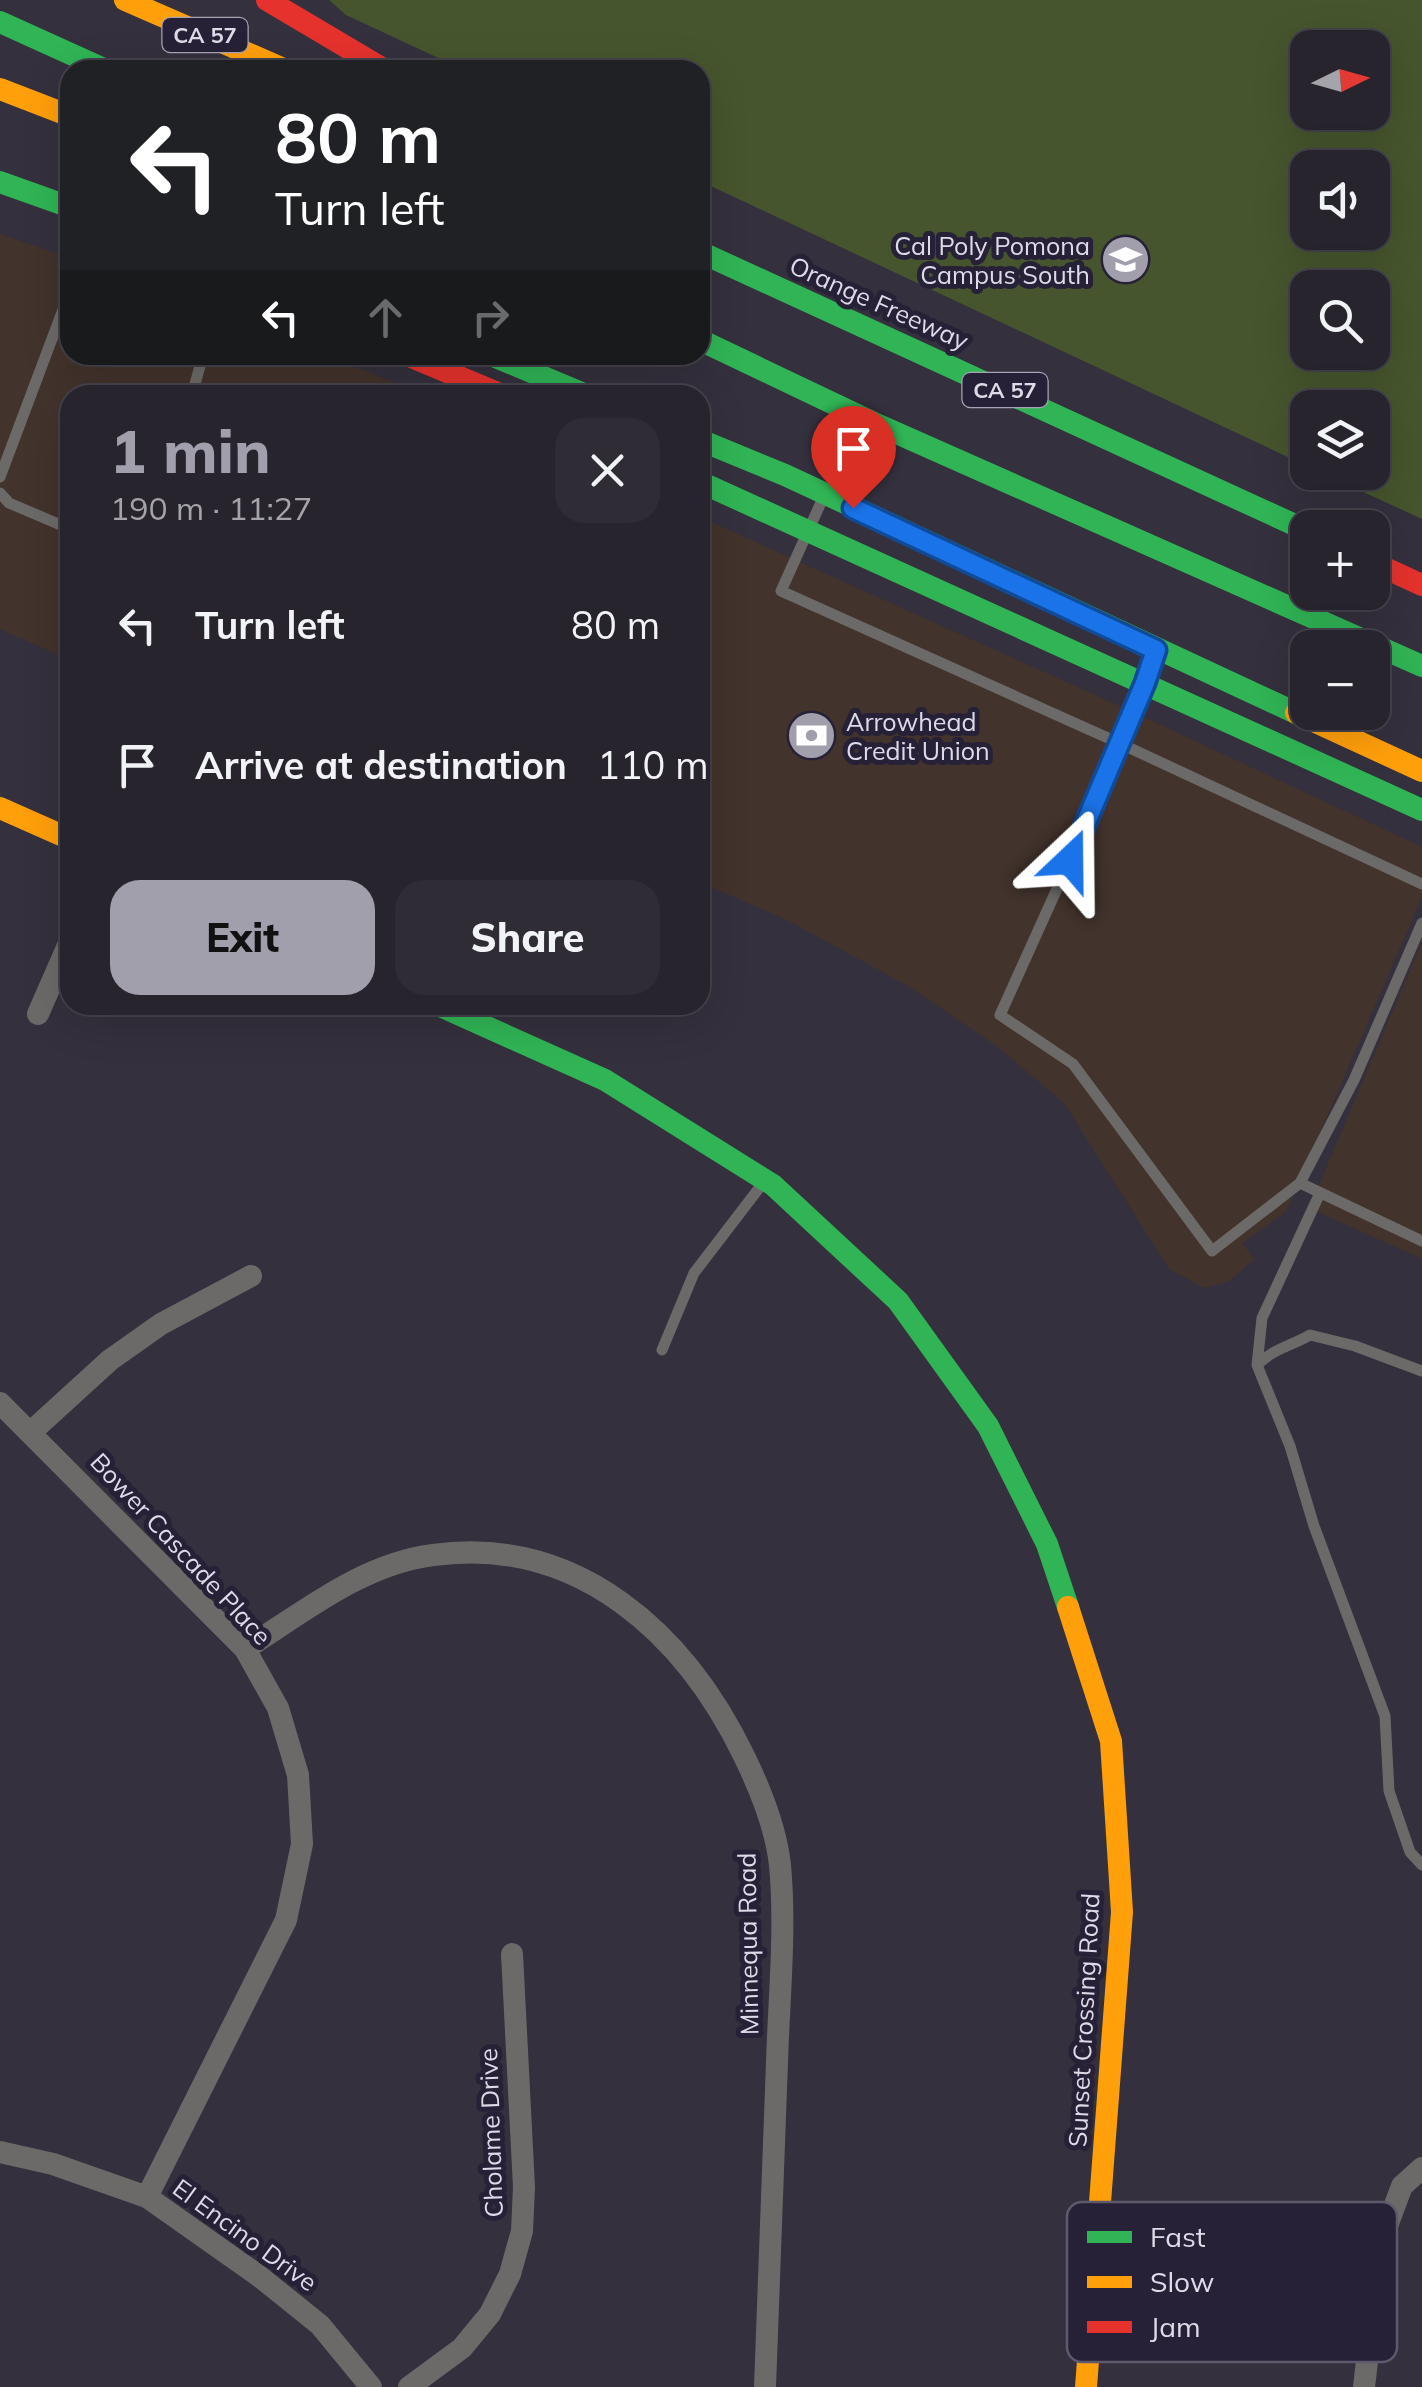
<!DOCTYPE html>
<html lang="en">
<head>
<meta charset="utf-8">
<style>
  :root { --surface:#27242e; --page:#2f2c36; --text:#f1f3f6; --muted:#a4a4aa; --line:#43414a; --accent:#a29fad }
  body { margin:0; font-family:Mulish,sans-serif; background:var(--page); color:var(--text); height:100vh; display:flex; flex-direction:column; font-size:38px; white-space:nowrap }
  * { box-sizing:border-box; margin:0 }
  p { font-size:32px; color:var(--muted) }
  .icon { flex:none; width:55px; height:55px; fill:none; stroke:currentColor; stroke-width:2; stroke-linecap:round; stroke-linejoin:round }
  .map { position:relative; flex:1; overflow:hidden }
  .panel { position:absolute; left:60px; top:385px; width:650px; height:630px; display:flex; flex-direction:column; background:var(--surface); border-radius:30px; box-shadow:0 10px 40px #0002,0 0 0 2px var(--line) }
  .panel>* { flex:none }
  .banner { position:absolute; left:60px; top:60px; width:650px; height:305px; border-radius:30px; box-shadow:0 10px 40px #0002,0 0 0 2px var(--line); background:#202124; color:#fff; overflow:hidden }
  .needle { width:65px; rotate:85deg }
  .controls { position:absolute; left:1290px; top:30px; display:grid; gap:20px }
  .controls a { display:grid; place-items:center; width:100px; height:100px; border-radius:20px; background:var(--surface); box-shadow:0 10px 40px #0002,0 0 0 2px var(--line); font-size:50px }
  .pin { position:absolute; display:grid; place-items:center; width:85px; height:85px; color:#fff; margin:-102px -42px; border-radius:50% 50% 50% 0; rotate:-45deg; box-shadow:0 0 10px #0007 }
  .pin .icon { rotate:45deg }
  .me { position:absolute; width:110px; margin:-55px; rotate:23deg; stroke-linejoin:round; filter:drop-shadow(0 0 8px #0008) }
  .turn { display:flex; align-items:center; gap:35px; height:210px; padding:0 50px; font-size:45px }
  .turn .icon { width:130px; height:130px; stroke-width:2.5 }
  .turn b { display:block; font-size:70px; line-height:85px }
  .lanes { display:flex; align-items:center; height:95px; padding:0 50px; background:#0003; justify-content:center; gap:50px; direction:ltr }
  .lanes .off { opacity:.35 }
  .round { display:grid; place-items:center; flex:none; width:105px; height:105px; border-radius:30px; background:var(--page) }
  .headline { display:flex; align-items:center; justify-content:space-between; height:170px; padding:0 50px }
  h1 { font-size:60px; font-weight:800; line-height:75px; color:var(--accent) }
  .primary-button { display:flex; gap:20px; margin-top:auto; padding:20px 50px }
  .primary-button a { flex:1; height:115px; border-radius:30px; background:var(--accent); color:#111; font-size:40px; font-weight:800; line-height:115px; text-align:center }
  .primary-button a+a { background:var(--page); color:var(--text) }
  ul { padding:0; list-style:none }
  li { display:flex; align-items:center; gap:30px; height:140px; padding:0 50px }
  li div { flex:1 }
  li b { display:block; font-size:38px }
  li em { font-style:normal }
  .map>svg:first-child { display:block }
</style>
</head>
<body>
<div class="map">
<svg width="1422" height="2387" viewBox="0 0 1422 2387">
  <rect width="100%" height="100%" fill="#34303d"/>
  <!-- commercial -->
  <path fill="#42332c" d="M0 234 70 258V355H325L426 395H70V660L0 629Z
    M700 517 1133 712 1422 847V897L1286 1212 1242 1243 1254 1259 1230 1281 1204 1288 1169 1269 1064 1103 995 1045 908 986 785 919 711 887 700 886Z
    M1422 942V1259L1309 1208Z"/>
  <!-- green -->
  <path fill="#46552d" fill-rule="evenodd" d="M329 0H1422V519L1322 473 1372 472V408H1308L1307 466 700 181V70H464L346 15ZM1308 48H1372V112H1308ZM1308 168H1372V232H1308ZM1308 288H1372V352H1308Z"/>
  <g fill="none" stroke-linecap="round" stroke-linejoin="round">
    <!-- lane -->
    <path stroke="#6c6a69" stroke-width="11" d="M192 395 203 355
      M0 477 64 307 70 305
      M0 493 9 503 70 529
      M823 498 781 591 1119 743 1422 884
      M1156 650 1145 683 1070 860 1000 1015 1073 1064 1212 1251 1300 1183
      M1422 923 1354 1080 1300 1183 1422 1241
      M1320 1193 1262 1318 1257 1365 1290 1446 1314 1526 1385 1716 1389 1791 1410 1852 1422 1865
      M662 1350 694 1273 763 1183
      M1257 1365C1273 1349 1291 1346 1310 1335L1355 1346 1422 1371"/>
    <!-- street -->
    <path stroke="#6c6a69" stroke-width="22" d="M38 1014 70 941
      M0 1403 245 1649 278 1708 298 1775 302 1844 286 1920 147 2197
      M31 1432 110 1360 161 1324 251 1276
      M245 1649C304 1612 362 1564 433 1555 579 1535 686 1635 745 1758 761 1791 776 1828 780 1865 786 1930 779 1997 777 2062 773 2170 769 2279 765 2387
      M0 2152 53 2164 147 2197 259 2276 320 2325 371 2387
      M409 2387 462 2348 490 2314 510 2274 522 2231 524 2187 512 1954
      M1364 2387 1381 2242 1402 2186 1422 2168"/>
    <!-- fast -->
    <path stroke="#30b455" stroke-width="22" d="M0 22 106 70
      M0 182 70 207
      M700 252 1308 531
      M700 340 874 423 1422 666
      M491 355 586 395
      M700 440 785 475 1296 713
      M700 482 1422 810
      M438 1005 605 1080 773 1185 898 1301 988 1426 1047 1544 1068 1607"/>
    <!-- slow -->
    <path stroke="#ff9f0a" stroke-width="22" d="M125 0 286 70
      M0 89 70 116
      M1296 713 1422 771
      M0 808 70 839
      M1068 1607 1111 1741 1122 1912 1086 2387"/>
    <!-- jam -->
    <path stroke="#e5322d" stroke-width="22" d="M267 0 385 70
      M407 355 502 395
      M1372 562 1422 585"/>
  </g>
  <g fill="none" stroke-linecap="round" stroke-linejoin="round">
    <defs>
      <path id="route" d="M853 508 1156 650 1145 683 1070 860"/>
    </defs>
    <!-- route casing -->
    <use href="#route" stroke="#114b97" stroke-width="25"/>
    <!-- route -->
    <use href="#route" stroke="#1a73e8" stroke-width="18"/>
  </g>
  <!-- icons -->
  <defs>
    <symbol id="university-disc" viewBox="-11 -11 22 22"><circle r="9.5" fill="#a29fad" stroke="#272137"/><path d="M0-5L7-2L0 1L-7-2ZM-4 1L0 2.5L4 1V4Q0 6-4 4Z" fill="#fff"/></symbol>
    <symbol id="bank-disc" viewBox="-11 -11 22 22"><circle r="9.5" fill="#a29fad" stroke="#272137"/><path d="M-6-4H6V4H-6ZM0-2.3a2.3 2.3 0 1 0 0 4.6a2.3 2.3 0 1 0 0-4.6Z" fill="#fff"/></symbol>
  </defs>
  <g fill-rule="evenodd">
    <use href="#university-disc" x="1098" y="232" width="55" height="55"/>
    <use href="#bank-disc" x="784" y="708" width="55" height="55"/>
  </g>
  <g text-anchor="middle" stroke-width="10" stroke-linejoin="round" paint-order="stroke">
    <!-- shield labels -->
    <g fill="#272137" stroke="#a7a3b4" stroke-width="2.5">
      <rect x="162.5" y="18" width="85" height="34" rx="8"/>
      <rect x="962.5" y="373" width="85" height="34" rx="8"/>
    </g>
    <g font-size="22" font-weight="bold" fill="#dedbe9">
      <text x="205" y="43">CA 57</text>
      <text x="1005" y="398">CA 57</text>
    </g>
    <!-- poi labels -->
    <g font-size="25" fill="#dedbe9" stroke="#272137" text-anchor="end">
      <text x="1090" y="255">Cal Poly Pomona<tspan x="1090" dy="29">Campus South</tspan></text>
      <text x="846" y="731" text-anchor="start">Arrowhead<tspan x="846" dy="29">Credit Union</tspan></text>
    </g>
    <!-- street labels -->
    <g font-size="25" fill="#dedbe9" stroke="#272137">
      <text transform="translate(879 303) rotate(24)" y="9">Orange Freeway</text>
      <text transform="translate(181 1549) rotate(47)" y="9">Bower Cascade Place</text>
      <text transform="translate(748 1944) rotate(-91)" y="9">Minnequa Road</text>
      <text transform="translate(1084 2020) rotate(-87)" y="9">Sunset Crossing Road</text>
      <text transform="translate(491 2133) rotate(-92)" y="9">Cholame Drive</text>
      <text transform="translate(245 2235) rotate(36)" y="9">El Encino Drive</text>
    </g>
  </g>
  <!-- legend -->
  <rect x="1067" y="2202" width="330" height="160" rx="15" fill="#272137" stroke="#5e596c" stroke-width="2.5"/>
  <rect x="1087" y="2231" width="45" height="12" fill="#30b455"/>
  <rect x="1087" y="2276" width="45" height="12" fill="#ff9f0a"/>
  <rect x="1087" y="2321" width="45" height="12" fill="#e5322d"/>
  <g font-size="28" fill="#dedbe9">
    <text x="1150" y="2247">Fast</text>
    <text x="1150" y="2292">Slow</text>
    <text x="1150" y="2337">Jam</text>
  </g>
</svg>
<div class="controls">
<a><svg class="needle" viewBox="-14 -14 28 28"><path d="M0-13l5 13h-10z" fill="#e53935"/><path d="M0 13l5-13h-10z" fill="#a4a4aa"/></svg></a>
<a><svg class="icon" aria-label="sound" viewBox="0 0 24 24"><path d="M4 9h4l5-4v14l-5-4H4zM17 9q2 3 0 6"/></svg></a>
<a><svg class="icon" aria-label="search" viewBox="0 0 24 24"><circle cx="10" cy="10" r="6"/><path d="M15 15l6 6"/></svg></a>
<a><svg class="icon" aria-label="layers" viewBox="0 0 24 24"><path d="M12 4l9 5-9 5-9-5zM3 14l9 5 9-5"/></svg></a>
<a>+</a>
<a>−</a>
</div>
<div class="pin" style="left:853px;top:508px;background:#d93025"><svg class="icon" aria-label="arrive" viewBox="0 0 24 24"><path d="M6 21V4h12l-3 4 3 4H6"/></svg></div>
<svg class="me" style="left:1070px;top:860px" viewBox="-20 -20 40 40"><path d="M0-17L14 15 0 8-14 15z" fill="#1a73e8" stroke="#fff" stroke-width="4"/></svg>
<div class="banner">
<div class="turn"><svg class="icon" aria-label="left" viewBox="0 0 24 24"><path d="M17 20v-9H6M10 6l-5 5 5 5"/></svg><div><b>80 m</b>Turn left</div></div>
<div class="lanes"><svg class="icon" aria-label="left" viewBox="0 0 24 24"><path d="M17 20v-9H6M10 6l-5 5 5 5"/></svg><svg class="icon off" aria-label="ahead" viewBox="0 0 24 24"><path d="M12 20V5M6 11l6-6 6 6"/></svg><svg class="icon off" aria-label="right" viewBox="0 0 24 24"><path d="M7 20v-9h11M14 6l5 5-5 5"/></svg></div>
</div>
<section class="panel">
<div class="headline"><div><h1>1 min</h1><p>190 m · 11:27</p></div><a class="round"><svg class="icon" aria-label="close" viewBox="0 0 24 24"><path d="M6 6l12 12M18 6L6 18"/></svg></a></div>
<ul>
<li><svg class="icon" aria-label="left" viewBox="0 0 24 24"><path d="M17 20v-9H6M10 6l-5 5 5 5"/></svg><div><b>Turn left</b></div><em>80 m</em></li>
<li><svg class="icon" aria-label="arrive" viewBox="0 0 24 24"><path d="M6 21V4h12l-3 4 3 4H6"/></svg><div><b>Arrive at destination</b></div><em>110 m</em></li>
</ul>
<div class="primary-button"><a>Exit</a><a>Share</a></div>
</section>
</div>
</body>
</html>
